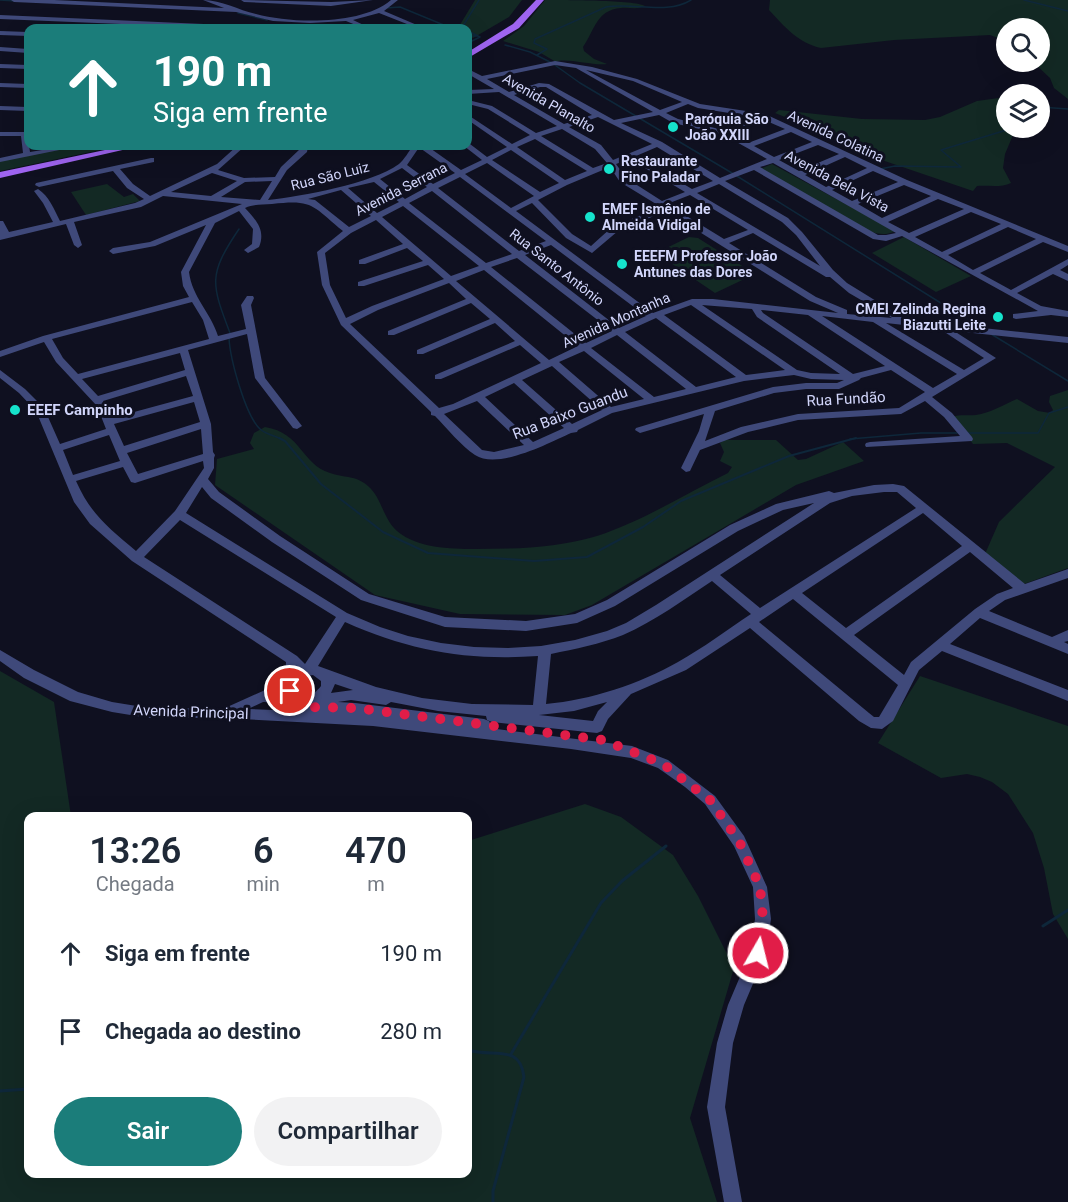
<!DOCTYPE html>
<html lang="pt">
<head>
<meta charset="utf-8">
<style>
  :root { --surface:#fff; --page:#f2f2f3; --text:#1f2937; --muted:#747a83; --accent:#1b7d7a }
  body { margin:0; font-family:Roboto,sans-serif; background:var(--page); color:var(--text); height:100vh; display:flex; flex-direction:column; font-size:22px; white-space:nowrap }
  * { box-sizing:border-box; margin:0 }
  p { font-size:20px; color:var(--muted) }
  .icon { flex:none; width:33px; height:33px; fill:none; stroke:currentColor; stroke-width:2; stroke-linecap:round; stroke-linejoin:round }
  .map { position:relative; flex:1; overflow:hidden }
  .side { position:absolute; left:24px; top:812px; width:448px; height:366px; display:flex; flex-direction:column; background:var(--surface); border-radius:12px; box-shadow:0 6px 24px #0002 }
  .side>* { flex:none }
  .banner { position:absolute; left:24px; top:24px; width:448px; height:126px; border-radius:12px; box-shadow:0 6px 24px #0002; background:#1b7d7a; color:#fff; overflow:hidden }
  .buttons { position:absolute; left:996px; top:18px; display:grid; gap:12px }
  .buttons a { display:grid; place-items:center; width:54px; height:54px; border-radius:50%; background:var(--surface); box-shadow:0 6px 24px #0002; font-size:30px }
  .pin { position:absolute; display:grid; place-items:center; width:51px; height:51px; color:#fff; margin:-26px; border:3px solid #fff; border-radius:50%; box-shadow:0 2px 6px #0007 }
  .me { position:absolute; width:66px; margin:-33px; rotate:8deg; stroke-linejoin:round; filter:drop-shadow(0 0 4px #0008) }
  .turn { display:flex; align-items:center; gap:21px; height:126px; padding:0 30px; font-size:27px }
  .turn .icon { width:78px; height:78px; stroke-width:2.5 }
  .turn b { display:block; font-size:42px; line-height:51px }
  .eta { display:flex; justify-content:space-evenly; align-items:center; height:102px; text-align:center }
  .eta b { font-size:36px; font-weight:600; line-height:42px }
  .button { display:flex; gap:12px; margin-top:auto; padding:12px 30px }
  .button a { flex:1; height:69px; border-radius:36px; background:var(--accent); color:#fff; font-size:24px; font-weight:600; line-height:69px; text-align:center }
  .button a+a { background:var(--page); color:var(--text) }
  ul { padding:0; list-style:none }
  li { display:flex; align-items:center; gap:18px; height:78px; padding:0 30px }
  li div { flex:1 }
  li b { display:block; font-size:22px }
  li em { font-style:normal }
  .map>svg:first-child { display:block }
</style>
</head>
<body>
<div class="map">
<svg width="1068" height="1202" viewBox="0 0 1068 1202">
  <rect width="100%" height="100%" fill="#0f1020"/>
  <!-- green -->
  <path fill="#132924" d="M475 0H522L509 17 473 38 468 36V28H458Z
    M545 0C564 0 635 0 645 6 637 10 629 7 621 8 596 10 595 30 583 47L584 51 594 59 607 64C593 66 564 57 556 62L539 52 503 41 524 26Z
    M770 0H1068V99L1054 88 1050 78 1033 62H1040V28H1006V41L990 35 894 40 821 48C798 43 784 26 769 10Z
    M1006 97V128H1016L1005 154 1003 168 1011 183C1001 188 988 185 977 186L973 191 870 156 845 141 775 113 779 110 862 119 925 120 940 117 977 101Z
    M74 146H119L0 171V161Z
    M772 164 895 231C886 236 878 234 869 231L760 169Z
    M107 184 124 197 133 194 140 201 86 215 71 192Z
    M689 237 698 238 755 274 715 293 656 253Z
    M904 237 971 276 936 292 872 253Z
    M1068 390V568L1024 584 985 554 999 522 1055 467 1007 443 973 444 952 417C961 414 967 416 976 415 990 413 1003 405 1017 399L1038 411 1050 413 1053 410 1049 402 1050 396Z
    M265 427C302 433 301 464 330 473 343 478 356 475 368 486 382 498 383 519 397 531 417 548 450 549 475 549 517 549 557 548 597 536 643 521 685 494 728 473L732 467 720 461 724 452 720 443 724 440H776L798 460 806 459 843 442 864 461 796 485 592 605 565 615 460 614 375 595 215 485 217 459 254 449 250 443 254 433Z
    M0 671 54 702 71 816H28V1173H468V841L585 804 621 817 673 855 698 896 734 968 690 1118 717 1202H0Z
    M920 676 1068 726V939L1053 914 1044 868 1033 833 1008 794 992 782 980 777 967 774 941 778 878 743Z"/>
  <g fill="none" stroke-linecap="round" stroke-linejoin="round">
    <!-- stream-far2 -->
    <path stroke="#0e273a" stroke-width="1.5" d="M0 0 15 1
      M1024 0 1068 11
      M386 8 400 7 451 28
      M238 13 267 20
      M465 28 463 26 479 0
      M468 31 480 37
      M468 36H478
      M472 41 480 37
      M505 45 530 52 552 63 580 83 732 173 981 328
      M537 55 547 49 534 43 535 39 606 7C633 2 667 15 691 0
      M1040 107 1068 109
      M880 169 895 166 961 167 941 150 1013 128
      M230 333C211 283 208 275 239 229
      M991 334 1068 381
      M229 338C230 358 245 415 260 429 265 434 275 436 282 439
      M966 433H1038L1049 413 1068 407
      M850 439 921 433H957"/>
    <!-- stream-far1 -->
    <path stroke="#0e273a" stroke-width="2" d="M279 438 285 441 321 484 383 532 428 553 534 561 587 557 643 527 681 501 789 456 856 438"/>
    <!-- stream -->
    <path stroke="#0e273a" stroke-width="3" d="M1043 926 1068 910
      M468 1050C493 1058 520 1043 524 1077L493 1191V1202
      M511 1054 601 903 622 881 666 846
      M0 1091 28 1089"/>
    <!-- minor -->
    <path fill="#3f497a" fill-rule="evenodd" d="M11 0H54L224 8 203 0C222 0 238 10 256 14 293 24 362 25 391 0H398L384 11 424 28H417L379 13 353 20 370 28H363L346 21 310 23 273 21 236 12 14 2Z
      M241 0 331 2 373 0 331 6 244 2Z
      M0 15 249 26 252 28H218L0 19Z
      M0 31 28 32V36L0 35Z
      M0 47 28 49V53L0 51Z
      M555 61 592 67 637 79 700 104 765 114 907 180 1068 246V252L1043 242 980 273 1011 290 1068 259V265L1060 270 1068 274V281L1053 274 1017 293 1041 306 1068 311V317L1051 315 1016 319 1013 318V314L1038 311 902 236 886 241 873 239 754 170 725 181 788 218 802 232 833 270 847 283 907 320 1068 337V343L954 331 996 358 932 397 952 413 972 437 973 439 972 441 866 447 865 445 866 443 870 442 960 436 944 417 925 401 901 414 798 420 748 432 700 450 690 471 686 472 681 468 699 431 704 414 640 433 635 430 636 428 773 387 806 383H837L844 380 811 379 794 375 744 381 612 413 578 430 577 432 571 433C549 443 498 470 475 455 461 446 447 428 435 416L431 415V412L341 325 322 285 317 252 343 231C312 206 314 199 272 204 262 205 254 204 245 208 256 220 266 230 259 247L248 253 244 250 252 244 253 229 239 211 215 223 189 272C192 297 211 313 218 336L246 329 241 305 247 296H253L254 298 251 305 265 378 302 426 297 429 293 428 255 378 247 334 188 350 211 424 213 452 215 455 214 458V468L208 479 219 492 280 536 369 594 445 617 526 621 575 614 607 600 730 525 776 504 829 491 834 493 874 485 893 484 904 486 1025 584 1068 569V578L1005 600 989 611 1052 637 1068 630V641L1064 642 1068 644V654L980 618 950 644 1068 690V701L942 651 919 670 893 721 882 729 871 728 859 721 750 628 686 670 631 694 608 719 602 731 597 733 492 722 487 720 486 716 438 711 391 702 386 705 351 700 338 702 355 703 484 719 489 721 491 725 489 728 632 746 668 760 715 796 744 836 767 887 771 919 766 953 744 1005 733 1043 725 1107 742 1202H724L707 1107 717 1043 728 1005 750 953 755 919 753 887 734 846 705 804 685 787 658 768 631 758 571 749 373 726 223 718H149L112 712 70 701 24 678 0 661V650L34 670 78 692 112 702 149 708H225L285 681 286 662 132 561 90 524 74 502 36 411 19 393 0 378V370L25 389 44 408 60 444 106 429 97 406 56 362 44 342 0 357V351L43 336 189 297 183 286 181 272 206 225 155 246 113 254 109 251 113 248 150 242 242 204 163 196 141 207 74 222 82 245 78 248 74 245 66 224 0 240V221H3L9 232 53 222 43 203 34 191 38 189C49 196 54 209 60 221L135 203 144 199 127 188 113 171 39 187 35 185 36 183 151 158H154V162L120 169 133 184 150 196 217 164 237 146H245L218 170 244 178 275 177 281 167 300 149 301 146H308L307 152 287 170 268 200C302 196 371 184 399 164 404 160 409 151 413 146H427L461 170 482 160 464 146 470 144 487 157 507 147 468 120V115L512 144 530 135 488 109 468 104V100L492 106 536 133 557 126 499 92 468 94V90L494 89 468 74V69L482 76ZM555 65 576 68 653 112 614 120 549 84 539 83 509 92 487 79ZM586 70 633 81 682 102 660 110ZM540 87H546L592 115 564 124 514 95ZM688 104 698 108 754 117 723 130 678 119 666 113ZM659 115 673 123 722 134 767 159 720 178 662 142 621 123ZM598 117 652 144 613 160 601 145 569 127ZM762 119 785 129 748 143 730 132ZM562 129 595 149 607 163 593 168 541 136ZM791 132 812 142 774 157 754 146ZM535 139 587 171 565 180 517 147ZM818 145 839 154 799 171 779 160ZM420 146V148L455 173 433 184 407 165ZM657 147 713 181 692 189 636 156ZM511 150 559 183 540 192 492 160ZM845 157 867 168 826 187 805 175ZM630 159 685 192 662 201 626 178 616 164ZM487 163 534 196 511 208 465 174ZM773 163 896 233 886 235H878L760 167ZM610 167 620 182 661 207 612 227 591 246 572 234 538 200 567 185ZM402 168 427 187 405 199 380 179ZM873 171 898 182 852 201 832 190ZM212 173 237 181 211 196 171 192ZM460 177 546 241 519 251 438 188ZM272 181 260 200 221 197 245 182ZM374 182 399 202 377 213 348 188ZM719 184 782 222 796 235 820 266 697 193ZM904 185 931 196 882 218 858 204ZM341 190 371 216 349 227 315 200 308 199ZM432 191 512 254 486 263 409 203ZM690 195 748 230 724 239 667 204ZM938 199 964 209 909 233 888 222ZM532 203 566 238 592 253 618 231 666 211 810 301 838 313 713 299H692L653 313 516 211ZM403 206 479 266 451 276 382 217ZM971 212 1001 224 942 252 915 237ZM376 220 403 244 359 260V264H365L407 248 423 261 358 282V286H364L428 265 444 279 372 306 346 318 330 285 325 253 351 233ZM1008 227 1036 239 973 270 948 255ZM753 233 826 277H830L849 293 892 318 847 314V310L816 297 729 243ZM551 245 646 316 619 328 525 255ZM517 258 612 331 586 343 491 267ZM484 270 578 346 549 360 456 281ZM449 283 466 299 388 331V335H394L471 303 490 319 417 350V354H423L495 323 515 341 435 375V379H441L520 345 541 363 453 404 439 408 350 324 378 310ZM192 302 203 320 209 339 78 374 63 358 52 339ZM691 305 785 370 746 375 664 315ZM702 305 752 309 757 317 840 374 811 373 797 370ZM761 310 808 315 885 366 853 374 763 313ZM822 316 873 322 957 374 933 388ZM656 318 736 377 696 387 625 332ZM886 323 940 329 984 358 964 370ZM617 335 686 389 654 397 591 348ZM584 351 644 399 611 407 559 362ZM180 353 185 370 98 396 82 379ZM552 366 602 410 572 424 522 380ZM891 370 925 392 899 408 798 414 741 427 705 441 715 411 774 393 806 389H839L859 380 861 378ZM186 376 193 396 112 418 103 401ZM514 383 564 428 533 442 485 397ZM477 401 524 445 494 452 482 450 444 414ZM194 402 200 422 124 446 114 424ZM201 429 203 454 138 474 127 453ZM109 435 120 461 73 475 63 450ZM203 461 204 468 175 511 136 551C109 528 91 515 76 481L123 467 131 482 135 483ZM202 487 211 498 272 542 361 600 445 627 526 631 577 623 615 606 738 531 783 510 814 503 656 605 626 623 607 631 575 640 541 646 508 648 474 647 441 643 408 636 380 627 347 613 186 513ZM884 492H897L916 508 760 608 720 575 830 503 852 496ZM923 513 962 546 846 628 802 593ZM180 520 336 617 305 664 297 656 144 557ZM970 552 1013 588 997 594 975 609 911 662 904 675 854 635ZM712 581 751 614C727 630 703 648 678 662 639 684 591 700 546 704L551 654C575 649 600 644 623 635 655 621 683 600 712 581ZM793 599 898 685 879 717H874L869 713 759 622ZM345 622C410 651 468 661 538 656L533 705 472 704 422 698 376 687 318 666ZM313 675 321 681V686C314 695 306 699 297 689V683L307 676ZM335 684 353 690 331 693ZM284 692 288 697 278 695ZM263 702H265L298 711 248 709ZM607 702 598 711 593 721 539 715 574 711Z
      M0 64 28 65V69L0 68Z
      M0 83 28 84V88L0 87Z
      M0 106 28 107V111L0 110Z
      M0 132H27L30 152 66 146H79L0 162V158L23 153 21 136H0Z"/>
    <!-- major -->
    <path fill="#9e64f0" fill-rule="evenodd" d="M536 0H544L519 28 468 58V52L513 24Z
      M124 146H140L0 178V172Z"/>
  </g>
  <g fill="none" stroke-linecap="round" stroke-linejoin="round">
    <!-- route -->
    <path stroke="#e11d48" stroke-width="10" stroke-dasharray="0 18" d="M290 691 295 699 305 702 304 707 355 708 603 740 663 764 710 800 739 841 760 887 763 919 758 953"/>
  </g>
  <!-- markers -->
  <g fill="#16e3cc" stroke="#0f1020" stroke-width="2">
    <circle cx="673" cy="127" r="6"/>
    <circle cx="609" cy="169" r="6"/>
    <circle cx="590" cy="217" r="6"/>
    <circle cx="622" cy="264" r="6"/>
    <circle cx="998" cy="317" r="6"/>
    <circle cx="15" cy="410" r="6"/>
  </g>
  <g text-anchor="middle" stroke-width="6" stroke-linejoin="round" paint-order="stroke">
    <!-- far-street labels -->
    <g font-size="14" fill="#d2d6fb" stroke="#0f1020">
      <text transform="translate(549 103) rotate(30)" y="5">Avenida Planalto</text>
      <text transform="translate(836 136) rotate(25)" y="5">Avenida Colatina</text>
      <text transform="translate(330 176) rotate(-14)" y="5">Rua São Luiz</text>
      <text transform="translate(837 181) rotate(28)" y="5">Avenida Bela Vista</text>
      <text transform="translate(401 189) rotate(-27)" y="5">Avenida Serrana</text>
      <text transform="translate(557 267) rotate(38)" y="5">Rua Santo Antônio</text>
      <text transform="translate(616 320) rotate(-24)" y="5">Avenida Montanha</text>
    </g>
    <!-- far-poi labels -->
    <g font-size="14" font-weight="bold" fill="#d2d6fb" stroke="#0f1020" text-anchor="start">
      <text x="685" y="124">Paróquia São<tspan x="685" dy="16">João XXIII</tspan></text>
      <text x="621" y="166">Restaurante<tspan x="621" dy="16">Fino Paladar</tspan></text>
      <text x="602" y="214">EMEF Ismênio de<tspan x="602" dy="16">Almeida Vidigal</tspan></text>
      <text x="634" y="261">EEEFM Professor João<tspan x="634" dy="16">Antunes das Dores</tspan></text>
      <text x="986" y="314" text-anchor="end">CMEI Zelinda Regina<tspan x="986" dy="16">Biazutti Leite</tspan></text>
    </g>
    <!-- street labels -->
    <g font-size="15" fill="#d2d6fb" stroke="#0f1020">
      <text transform="translate(846 399) rotate(-3)" y="5">Rua Fundão</text>
      <text transform="translate(570 413) rotate(-21)" y="5">Rua Baixo Guandu</text>
      <text transform="translate(191 712) rotate(2)" y="5">Avenida Principal</text>
    </g>
    <!-- poi labels -->
    <g font-size="15" font-weight="bold" fill="#d2d6fb" stroke="#0f1020" text-anchor="start">
      <text x="27" y="415">EEEF Campinho</text>
    </g>
  </g>
</svg>
<div class="buttons">
<a><svg class="icon" aria-label="search" viewBox="0 0 24 24"><circle cx="10" cy="10" r="6"/><path d="M15 15l6 6"/></svg></a>
<a><svg class="icon" aria-label="layers" viewBox="0 0 24 24"><path d="M12 4l9 5-9 5-9-5zM3 14l9 5 9-5"/></svg></a>
</div>
<div class="pin" style="left:290px;top:691px;background:#d93025"><svg class="icon" aria-label="arrive" viewBox="0 0 24 24"><path d="M6 21V4h12l-3 4 3 4H6"/></svg></div>
<svg class="me" style="left:758px;top:953px" viewBox="-20 -20 40 40"><circle r="17" fill="#e11d48" stroke="#fff" stroke-width="3"/><path d="M0-11L8 9 0 5-8 9z" fill="#fff"/></svg>
<div class="banner">
<div class="turn"><svg class="icon" aria-label="ahead" viewBox="0 0 24 24"><path d="M12 20V5M6 11l6-6 6 6"/></svg><div><b>190 m</b>Siga em frente</div></div>
</div>
<section class="side">
<div class="eta">
<div><b>13:26</b><p>Chegada</p></div>
<div><b>6</b><p>min</p></div>
<div><b>470</b><p>m</p></div>
</div>
<ul>
<li><svg class="icon" aria-label="ahead" viewBox="0 0 24 24"><path d="M12 20V5M6 11l6-6 6 6"/></svg><div><b>Siga em frente</b></div><em>190 m</em></li>
<li><svg class="icon" aria-label="arrive" viewBox="0 0 24 24"><path d="M6 21V4h12l-3 4 3 4H6"/></svg><div><b>Chegada ao destino</b></div><em>280 m</em></li>
</ul>
<div class="button"><a>Sair</a><a>Compartilhar</a></div>
</section>
</div>
</body>
</html>
